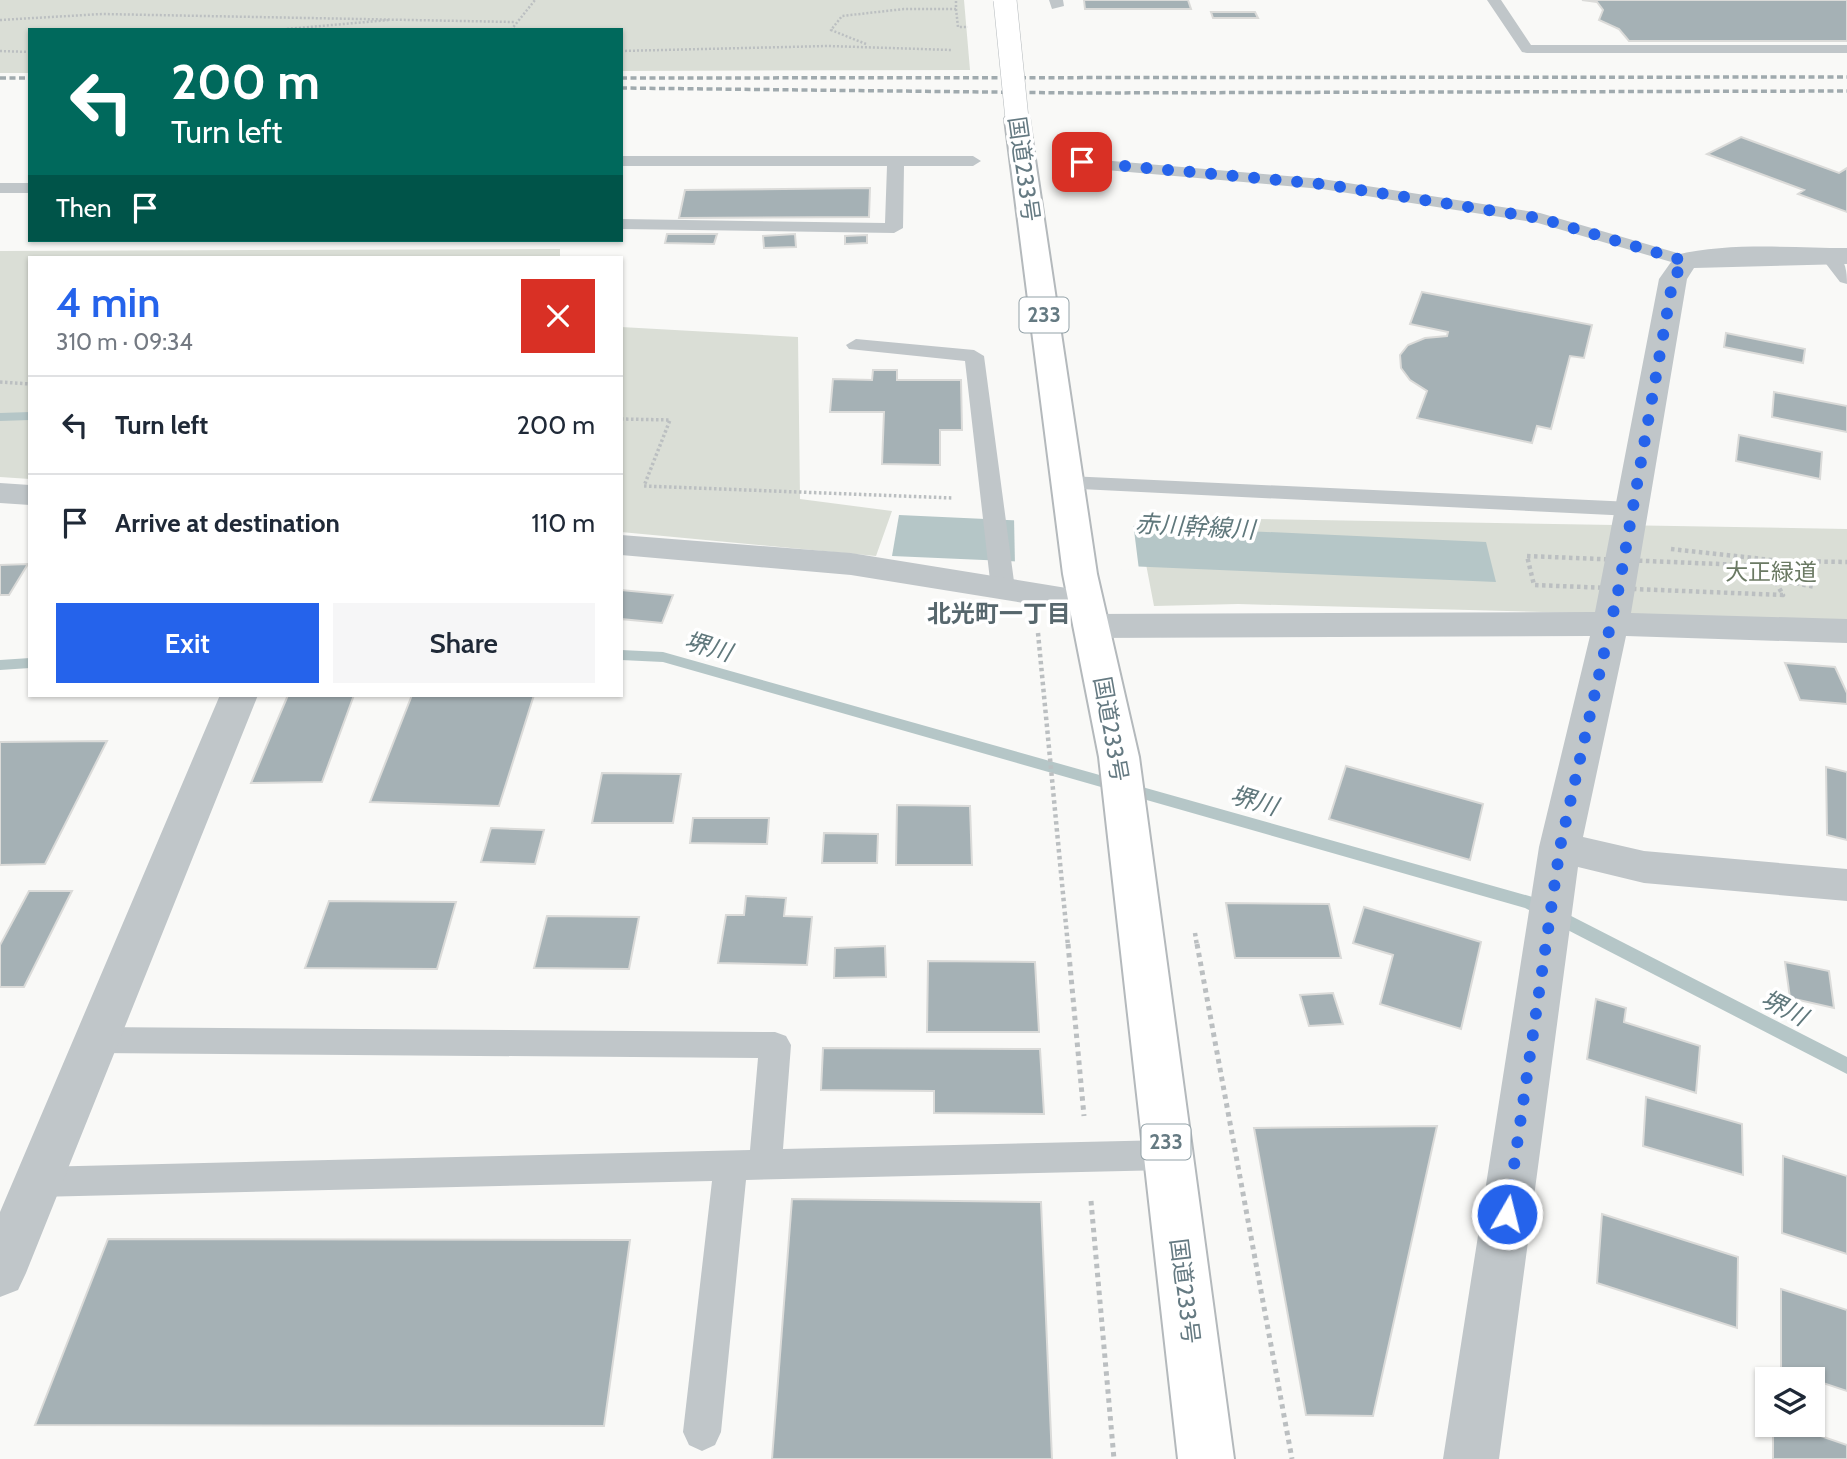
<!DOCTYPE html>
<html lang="en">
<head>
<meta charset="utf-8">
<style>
  :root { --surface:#fff; --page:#f6f6f7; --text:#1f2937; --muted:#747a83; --line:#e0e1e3; --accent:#2563eb }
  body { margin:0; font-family:Cabin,"Noto Sans JP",sans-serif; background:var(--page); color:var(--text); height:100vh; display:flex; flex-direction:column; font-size:26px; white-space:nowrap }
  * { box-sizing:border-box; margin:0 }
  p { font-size:23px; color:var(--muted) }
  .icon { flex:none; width:38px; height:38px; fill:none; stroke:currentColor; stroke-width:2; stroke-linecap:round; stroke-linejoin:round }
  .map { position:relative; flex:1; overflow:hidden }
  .drawer { position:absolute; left:28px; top:256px; width:595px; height:441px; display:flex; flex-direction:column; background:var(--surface); border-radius:0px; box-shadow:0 2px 5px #0004 }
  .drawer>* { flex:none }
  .banner { position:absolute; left:28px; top:28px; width:595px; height:214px; border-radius:0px; box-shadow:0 2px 5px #0004; background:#00695c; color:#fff; overflow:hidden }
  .controls { position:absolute; left:1755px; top:1367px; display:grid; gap:14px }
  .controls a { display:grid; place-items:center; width:70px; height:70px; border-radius:0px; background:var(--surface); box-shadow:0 2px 5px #0004; font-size:35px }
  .pin { position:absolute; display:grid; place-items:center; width:60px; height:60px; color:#fff; margin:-30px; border-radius:14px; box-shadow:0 4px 10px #0006 }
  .me { position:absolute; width:77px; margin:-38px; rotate:8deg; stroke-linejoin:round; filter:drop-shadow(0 0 5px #0008) }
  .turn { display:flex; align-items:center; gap:24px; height:147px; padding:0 28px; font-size:32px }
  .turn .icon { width:91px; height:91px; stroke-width:2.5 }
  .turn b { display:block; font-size:49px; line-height:60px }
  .then { display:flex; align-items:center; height:66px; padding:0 28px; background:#0003; gap:14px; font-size:26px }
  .round { display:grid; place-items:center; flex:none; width:74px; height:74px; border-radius:0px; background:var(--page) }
  .head { display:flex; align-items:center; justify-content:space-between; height:119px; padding:0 28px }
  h1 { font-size:42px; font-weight:600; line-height:52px; color:var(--accent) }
  .button { display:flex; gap:14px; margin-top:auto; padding:14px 28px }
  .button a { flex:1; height:80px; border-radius:0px; background:var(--accent); color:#fff; font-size:28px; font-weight:600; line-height:80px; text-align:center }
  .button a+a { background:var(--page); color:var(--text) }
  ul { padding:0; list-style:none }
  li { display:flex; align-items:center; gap:21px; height:98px; padding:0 28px; border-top:2px solid var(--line) }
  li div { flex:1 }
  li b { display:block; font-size:26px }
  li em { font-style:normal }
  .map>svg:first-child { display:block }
</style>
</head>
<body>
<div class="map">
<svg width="1847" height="1459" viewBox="0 0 1847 1459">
  <rect width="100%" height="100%" fill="#f9f9f7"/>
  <!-- green -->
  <path fill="#daded6" d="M0 0H964L970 70 621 71V30H30V73H0Z
    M560 249V257H30V479L0 477V251Z
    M621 327 798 337 800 499 892 511 876 556 621 532Z
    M1137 517 1847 529V620L1238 604 1154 606Z"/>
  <!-- water -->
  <path fill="#b5c6c7" d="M899 515 1486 542 1496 582 892 556Z"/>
  <!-- pier -->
  <path fill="#f9f9f7" d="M1014 517 1133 522 1139 570 1015 565Z"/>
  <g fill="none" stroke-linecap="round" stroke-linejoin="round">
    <!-- stream -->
    <path fill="#b5c6c7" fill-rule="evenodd" d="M30 412V420L0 421V413Z
      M621 650 663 652 1536 898 1847 1057V1074L1525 908 663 662 621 660Z
      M30 658V668L0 670V660Z"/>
  </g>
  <!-- building -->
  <path fill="#a5b1b5" stroke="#dbdbd9" stroke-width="2" d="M1084 0H1188L1191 9H1085Z
    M1582 0H1847V41H1629L1619 29 1599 20 1603 10 1597 2Z
    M1211 12H1255L1258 18H1213Z
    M1741 137 1839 173 1847 168V212L1798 194 1804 190 1707 154Z
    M870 188 869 217 679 218 685 190Z
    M667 234H717L714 244 665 243Z
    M795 234 796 247 764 248 763 236Z
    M867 235V243L845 244V236Z
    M1422 292 1592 325 1584 358 1570 356 1551 429 1537 426 1532 443 1417 418 1427 391 1410 380 1401 368 1400 355 1408 345 1425 338 1447 336 1448 332 1410 324Z
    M1726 333 1805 349 1803 363 1724 347Z
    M873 370H897V380H961L962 430H940V465L882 464 884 412H830L833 379 872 380Z
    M1774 392 1847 406V432L1772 417Z
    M1739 435 1822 452 1820 479 1736 461Z
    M28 564 9 595H0V565Z
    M621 590 673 595 662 623 621 619Z
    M1785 663 1835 667 1847 693V704L1800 700Z
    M288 695H354L322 782 251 783Z
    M412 695H534L499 806 370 802Z
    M107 741 45 864 0 865V742Z
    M1346 766 1483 804 1470 860 1329 819Z
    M1826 767 1847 772V840L1827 835Z
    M602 773 681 774 673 823H592Z
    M897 805 970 806 972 865H896Z
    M693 818H769L767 844 690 843Z
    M491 828 544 830 535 864 481 862Z
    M824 833 878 834 877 863H822Z
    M29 891H72L24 987H0V945Z
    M746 896 786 898 784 916 812 917 807 965 718 963 726 915H744Z
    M329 901 456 902 437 969 305 968Z
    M1226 903 1329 904 1341 958H1235Z
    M1364 907 1481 942 1461 1029 1380 1004 1393 955 1353 943Z
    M547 916 639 917 629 969 534 968Z
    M885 946 886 977 834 978 835 948Z
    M928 961 1035 962 1039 1032H927Z
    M1785 962 1829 971 1834 1008 1790 998Z
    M1333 993 1343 1024 1309 1026 1300 995Z
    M1596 999 1626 1008 1624 1022 1700 1046 1696 1093 1587 1059Z
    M823 1048 1040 1049 1044 1114 934 1113V1091L821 1090Z
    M1646 1097 1742 1124 1743 1175 1643 1146Z
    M1437 1126 1373 1416 1306 1415 1254 1128Z
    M1783 1156 1847 1176V1254L1782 1233Z
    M792 1199 1041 1202 1052 1459H772Z
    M1602 1214 1738 1257 1737 1328 1597 1283Z
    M108 1239 630 1240 604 1426 35 1425Z
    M1781 1289 1847 1310V1391L1781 1369Z
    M1773 1424H1786L1847 1445V1459H1773Z"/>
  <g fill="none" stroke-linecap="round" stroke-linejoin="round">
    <defs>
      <path id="trunk" d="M1017 112 1025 114 1029 119 1097 574 1139 757 1234 1459H1178L1099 757 1063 574 1005 119 1009 114Z"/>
    </defs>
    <!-- trunk casing -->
    <use href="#trunk" stroke="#b4b9bc" stroke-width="4"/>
    <!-- path-far3 -->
    <path stroke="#bbbfc1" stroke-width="2.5" stroke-dasharray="2 2" stroke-linecap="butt" d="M956 9 958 27H968
      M0 20 102 14 514 22
      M275 30 389 20
      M511 30 535 0
      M866 44 831 30 842 16 904 9H956V0
      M0 51 30 52
      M621 51 828 46 952 50"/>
    <!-- path-far2 -->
    <path stroke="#bbbfc1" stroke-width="3.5" stroke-dasharray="2.5 2.5" stroke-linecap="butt" d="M0 382 30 384
      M621 419 670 420 644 486 953 498"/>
    <!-- path-far1 -->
    <path stroke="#bbbfc1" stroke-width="4.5" stroke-dasharray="3.5 3.5" stroke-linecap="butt" d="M1671 549 1781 561 1847 562
      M1527 556 1767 566 1783 595 1534 585Z
      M1775 579 1815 587
      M1038 633 1068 946
      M1195 933 1197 946"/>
    <!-- path -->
    <path stroke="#bbbfc1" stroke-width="5" stroke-dasharray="4.5 4.5" stroke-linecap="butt" d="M1068 944 1084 1116
      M1197 944 1292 1459
      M1091 1201 1114 1459"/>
    <!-- service -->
    <path fill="#c0c6c9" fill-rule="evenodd" d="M1049 0H1063L1064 6 1052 9Z
      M1487 0H1501L1531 45H1847V53H1527L1522 52Z
      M621 156H973L981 161 973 166H904L903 228 894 233 621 229V219L885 223 887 166H621Z
      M1066 157 1322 179 1540 213 1691 257 1694 261 1685 266 1538 223 1322 189 1060 166 1058 162Z
      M0 183H30V193H0Z
      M1829 251C1845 255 1847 269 1847 284L1840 282 1820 256Z
      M856 339 974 350 984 356 1015 589 1011 594H995L991 589 965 361 849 349 846 345Z
      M1068 476 1632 502 1643 509 1632 516 1060 488 1057 483Z
      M95 1027 775 1032 786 1036 791 1045 783 1149 1168 1140 1180 1145 1185 1155 1180 1165 1168 1170 746 1180 721 1432 715 1445 702 1451 689 1445 683 1432 712 1181 37 1197 25 1193 20 1182 25 1171 37 1167 750 1150 758 1058 95 1053 84 1049 79 1040 84 1031Z"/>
    <!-- minor -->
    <path fill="#c0c6c9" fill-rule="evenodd" d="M1847 248V264L1694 268 1687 279 1631 613 1847 619V643L1626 636 1583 837 1644 851 1847 869V901L1644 883 1578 867 1499 1459H1443L1539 847 1590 636 1091 638 1078 634 1073 626 1078 618 1091 614 1595 612 1659 279 1676 255C1730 242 1791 248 1847 248Z
      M0 483 30 485V505L0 503Z
      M621 535 851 553 1085 591 1097 594 1103 602 1097 610 1085 613 851 575 621 555Z
      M220 695H258L26 1273 18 1290 0 1297V1212Z"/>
    <!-- trunk -->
    <use href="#trunk" fill="#fff" fill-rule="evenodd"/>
    <!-- rail -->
    <path stroke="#a0aaae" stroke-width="3.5" stroke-dasharray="6 3.5" stroke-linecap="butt" d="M0 78H30
      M621 78 1847 77
      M621 88 1079 93 1847 91"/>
    <defs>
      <path id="trunk-bridge" d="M1005 0 1017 119"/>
    </defs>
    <!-- trunk-bridge casing -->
    <use href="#trunk-bridge" stroke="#b4b9bc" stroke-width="24" stroke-linecap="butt"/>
    <!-- trunk-bridge -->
    <use href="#trunk-bridge" stroke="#fff" stroke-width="23"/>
  </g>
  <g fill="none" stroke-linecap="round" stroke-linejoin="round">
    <!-- route -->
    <path stroke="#2563eb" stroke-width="12" stroke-dasharray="0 21.6" d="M1082 162 1322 184 1539 218 1685 261 1673 279 1619 587 1560 847 1507 1214"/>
  </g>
  <g text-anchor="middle" stroke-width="7" stroke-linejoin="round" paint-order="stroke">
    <!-- shield labels -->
    <g fill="#fff" stroke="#93a2a8" stroke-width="2">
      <rect x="1019.5" y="297.5" width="49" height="35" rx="5"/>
      <rect x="1141.5" y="1124.5" width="49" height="35" rx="5"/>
    </g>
    <g font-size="21" font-weight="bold" fill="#657a82">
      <text x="1044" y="322">233</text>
      <text x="1166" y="1149">233</text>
    </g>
    <!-- street labels -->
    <g font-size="23" fill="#657a82" stroke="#fff">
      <text transform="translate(1024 169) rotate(82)" y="8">国道233号</text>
      <text transform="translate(1111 729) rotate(80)" y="8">国道233号</text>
      <text transform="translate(1185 1291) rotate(83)" y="8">国道233号</text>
    </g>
    <!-- park labels -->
    <g font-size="23" fill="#6b7a64" stroke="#fff">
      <text x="1771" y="580">大正緑道</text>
    </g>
    <!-- water labels -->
    <g font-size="24" font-style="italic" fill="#60787c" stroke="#fff">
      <text transform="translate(1195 527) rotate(3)" y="8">赤川幹線川</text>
      <text transform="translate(708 647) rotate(16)" y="8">堺川</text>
      <text transform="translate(1254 801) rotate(16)" y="8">堺川</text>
      <text transform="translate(1784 1008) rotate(27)" y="8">堺川</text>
    </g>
    <!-- neighbourhood labels -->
    <g font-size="24" font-weight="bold" fill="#57676d" stroke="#fff">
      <text x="999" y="622">北光町一丁目</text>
    </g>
  </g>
</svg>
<div class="controls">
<a><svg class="icon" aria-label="layers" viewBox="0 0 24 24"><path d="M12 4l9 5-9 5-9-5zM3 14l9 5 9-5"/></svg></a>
</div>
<div class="pin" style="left:1082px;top:162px;background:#d93025"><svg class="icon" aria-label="arrive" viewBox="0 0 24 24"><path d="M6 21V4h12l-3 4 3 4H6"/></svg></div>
<svg class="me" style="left:1507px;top:1214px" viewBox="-20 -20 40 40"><circle r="17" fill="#2563eb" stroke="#fff" stroke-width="3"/><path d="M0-11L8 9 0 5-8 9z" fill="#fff"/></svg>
<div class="banner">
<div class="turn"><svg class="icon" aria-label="left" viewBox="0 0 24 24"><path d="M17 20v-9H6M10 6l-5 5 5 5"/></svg><div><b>200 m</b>Turn left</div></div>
<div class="then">Then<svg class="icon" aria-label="arrive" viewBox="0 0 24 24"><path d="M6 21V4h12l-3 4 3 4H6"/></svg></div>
</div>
<section class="drawer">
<div class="head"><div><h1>4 min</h1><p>310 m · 09:34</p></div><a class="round" style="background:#d93025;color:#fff"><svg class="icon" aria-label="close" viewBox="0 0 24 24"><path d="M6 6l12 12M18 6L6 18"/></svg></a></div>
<ul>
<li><svg class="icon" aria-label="left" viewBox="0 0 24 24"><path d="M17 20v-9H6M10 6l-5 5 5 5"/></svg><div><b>Turn left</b></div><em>200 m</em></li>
<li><svg class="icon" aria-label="arrive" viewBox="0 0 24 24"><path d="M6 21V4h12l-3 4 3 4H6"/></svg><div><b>Arrive at destination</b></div><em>110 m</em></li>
</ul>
<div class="button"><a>Exit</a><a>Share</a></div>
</section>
</div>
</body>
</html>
